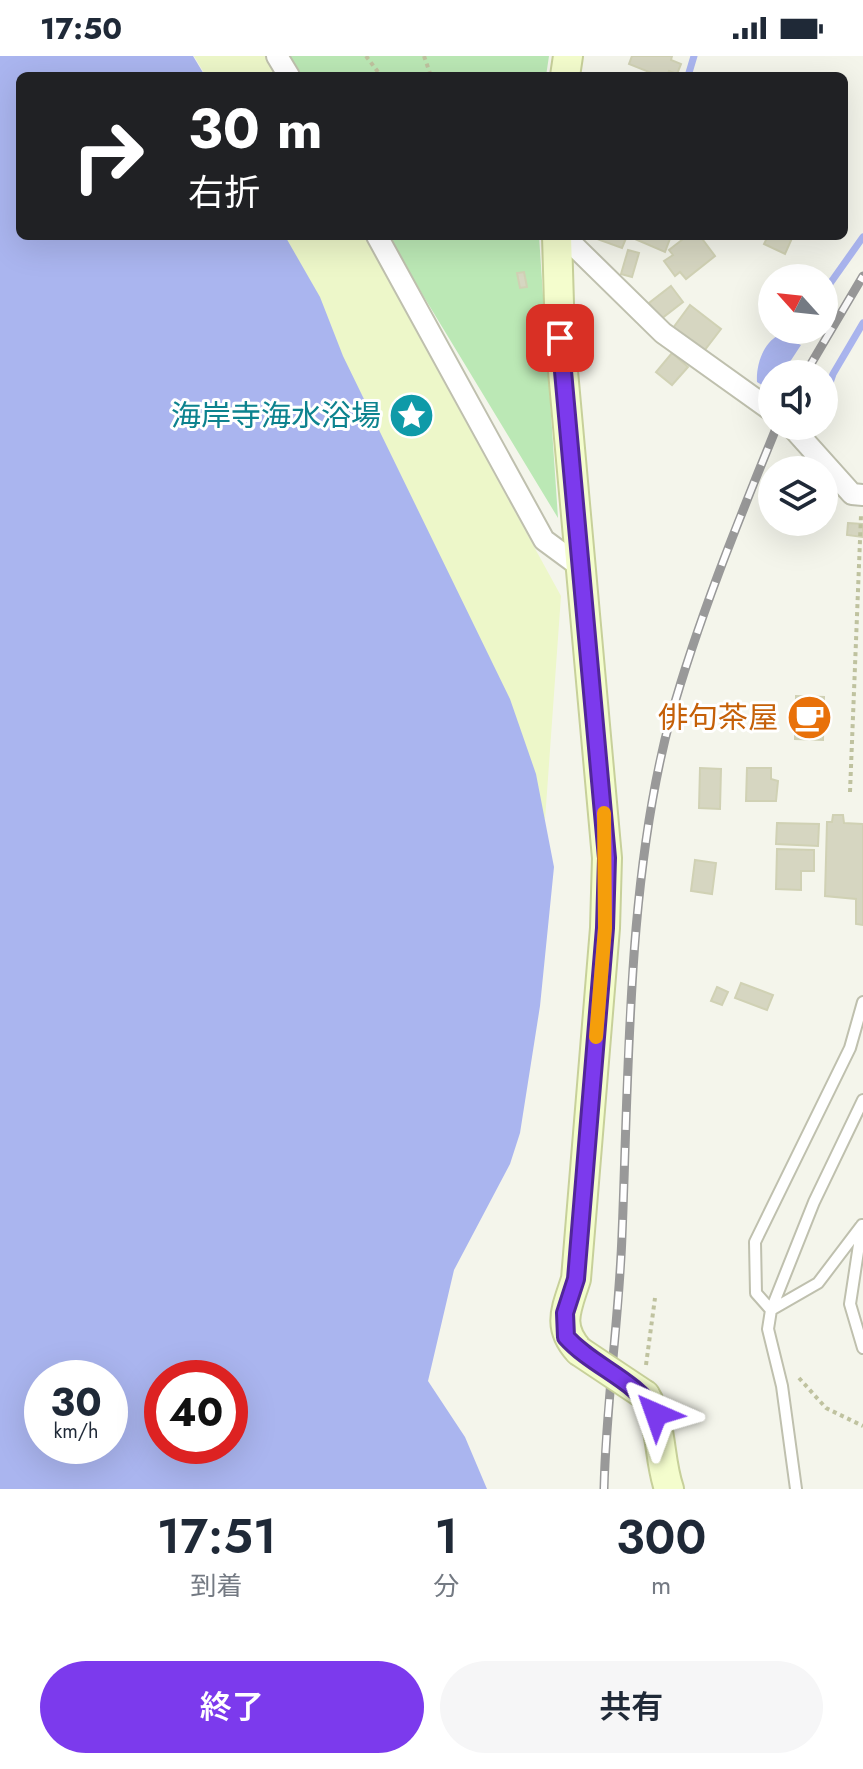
<!DOCTYPE html>
<html lang="ja">
<head>
<meta charset="utf-8">
<style>
  :root { --surface:#fff; --page:#f6f6f7; --text:#1f2937; --muted:#747a83; --accent:#7c3aed }
  body { margin:0; font-family:Jost,"Noto Sans JP",sans-serif; background:var(--page); color:var(--text); height:100vh; display:flex; flex-direction:column; font-size:30px; white-space:nowrap }
  * { box-sizing:border-box; margin:0 }
  p { font-size:26px; color:var(--muted) }
  .icon { flex:none; width:44px; height:44px; fill:none; stroke:currentColor; stroke-width:2; stroke-linecap:round; stroke-linejoin:round }
  .map { position:relative; height:1433px; overflow:hidden }
  .panel { display:flex; flex-direction:column; background:var(--surface); flex:1 }
  .panel>* { flex:none }
  .top-card { position:absolute; left:16px; top:16px; width:832px; height:168px; border-radius:12px; box-shadow:0 8px 32px #0002; background:#202124; color:#fff; overflow:hidden }
  .needle { width:52px; rotate:297deg }
  .tools { position:absolute; left:758px; top:208px; display:grid; gap:16px }
  .tools a { display:grid; place-items:center; width:80px; height:80px; border-radius:50%; background:var(--surface); box-shadow:0 8px 32px #0002; font-size:40px }
  .speed { position:absolute; left:24px; top:1304px; display:flex; gap:16px; font-size:40px; font-weight:700; text-align:center }
  .speed>* { display:grid; place-content:center; width:104px; height:104px; border-radius:50%; background:var(--surface); box-shadow:0 8px 32px #0002; line-height:1 }
  .speed small { font-size:20px; font-weight:400 }
  .speed .limit { border:12px solid #d22; background:#fff; color:#111 }
  .pin { position:absolute; display:grid; place-items:center; width:68px; height:68px; color:#fff; margin:-34px; border-radius:16px; box-shadow:0 4px 12px #0006 }
  .me { position:absolute; width:88px; margin:-44px; rotate:317deg; stroke-linejoin:round; filter:drop-shadow(0 0 6px #0008) }
  .turn { display:flex; align-items:center; gap:28px; height:168px; padding:0 40px; font-size:36px }
  .turn .icon { width:104px; height:104px; stroke-width:2.5 }
  .turn b { display:block; font-size:56px; line-height:68px }
  .eta { display:flex; justify-content:space-evenly; align-items:center; height:136px; text-align:center }
  .eta b { font-size:48px; font-weight:600; line-height:56px }
  .cta { display:flex; gap:16px; margin-top:auto; padding:16px 40px }
  .cta a { flex:1; height:92px; border-radius:48px; background:var(--accent); color:#fff; font-size:32px; font-weight:600; line-height:92px; text-align:center }
  .cta a+a { background:var(--page); color:var(--text) }
  .status { display:flex; justify-content:space-between; align-items:center; height:56px; padding:0 40px; background:var(--surface); direction:ltr }
  .status svg { height:22px; fill:currentColor }
  .map>svg:first-child { display:block }
</style>
</head>
<body>
<div class="status"><b>17:50</b><svg viewBox="0 0 49 12"><path d="M0 12V9h3v3zM5 12V6h3v6zM10 12V3h3v9zM15 12V0h3v12zM26 1h20v11H26zM47 4h2v5h-2z"/></svg></div>
<div class="map">
<svg width="863" height="1433" viewBox="0 0 863 1433">
  <rect width="100%" height="100%" fill="#f4f5eb"/>
  <!-- green -->
  <path fill="#bbe8b5" d="M289 0H549L546 20H300Z
    M387 180H539L558 462Z"/>
  <!-- sand -->
  <path fill="#edf7c9" d="M194 0H266L277 20H206Z
    M280 180H364L561 540 545 764Z"/>
  <!-- water -->
  <path fill="#aab5ef" fill-rule="evenodd" d="M0 0H193L205 20H20V180H285L320 241 343 300 510 643 536 718 554 811 540 950 520 1077 510 1108 454 1214 428 1325 465 1381 487 1433H0ZM42 1322H110V1390H42ZM162 1322H230V1390H162Z
    M779 279 801 289 782 318H772V335L757 326C756 309 763 287 779 279Z"/>
  <g fill="none" stroke-linecap="round" stroke-linejoin="round">
    <!-- stream -->
    <path stroke="#aab5ef" stroke-width="7" d="M688 20 694 0
      M824 236 863 181
      M793 285 800 274
      M824 344 833 318 863 267"/>
  </g>
  <!-- building -->
  <path fill="#d6d6c1" stroke="#d0d1b4" stroke-width="2" d="M632 0H672L671 4 681 8 677 18 669 15 667 20H659L629 8Z
    M598 180H627L622 192 597 183Z
    M637 180H671L665 196 635 183Z
    M687 180H700L715 200 686 223 680 216 675 220 664 205 673 199 669 194Z
    M768 180H793L785 198 764 188Z
    M628 194 639 197 632 221 621 218Z
    M524 216 527 231 520 232 517 217Z
    M671 230 683 246 661 263 649 247Z
    M690 249 721 273 704 295 673 272Z
    M672 297 688 311 672 329 656 316Z
    M848 467 863 468V481L847 479Z
    M796 640 824 641 823 684 795 683Z
    M700 712 721 713 720 753 699 752Z
    M747 712H771V723L778 725 776 745H746Z
    M833 759H843L844 767 863 768V869L856 868V843L825 840 827 766H832Z
    M777 767 819 768 818 790 776 788Z
    M777 793 814 794V815H801V834L776 833Z
    M695 804 716 807 712 838 691 835Z
    M741 927 773 939 767 954 735 942Z
    M717 931 728 936 722 949 711 945Z"/>
  <g fill="none" stroke-linecap="round" stroke-linejoin="round">
    <defs>
      <path id="lane" d="M862 1169 850 1248 863 1292
        M771 1254 814 1146 863 1044
        M771 1254 818 1227 862 1169
        M796 1433 782 1330 768 1273 771 1254 756 1237 755 1186 850 992 863 946"/>
      <path id="street" d="M277 0 289 20
        M377 180 544 484 582 512
        M564 180 663 277 772 355
        M791 370 852 438 863 439"/>
      <path id="secondary" d="M565 20 568 0
        M557 180 560 282 607 802 605 872 576 1223C567 1252 556 1270 579 1295
        M645 1339C663 1368 658 1401 669 1433"/>
    </defs>
    <!-- lane casing -->
    <use href="#lane" stroke="#bfc0ae" stroke-width="14"/>
    <!-- street casing -->
    <use href="#street" stroke="#bfc0ae" stroke-width="24"/>
    <!-- secondary casing -->
    <use href="#secondary" stroke="#c7d09a" stroke-width="32"/>
    <!-- path -->
    <path stroke="#bfc29f" stroke-width="4" stroke-dasharray="4 4" stroke-linecap="butt" d="M366 0 381 20
      M424 0 431 20
      M850 736 861 459
      M646 1309 655 1242
      M799 1322 826 1352 863 1370"/>
    <!-- lane -->
    <use href="#lane" stroke="#fff" stroke-width="10"/>
    <!-- street -->
    <use href="#street" stroke="#fff" stroke-width="20"/>
    <!-- secondary -->
    <use href="#secondary" stroke="#f4fdcd" stroke-width="28"/>
    <defs>
      <path id="rail" d="M805 318 863 220
        M604 1433C606 1348 619 1264 622 1179 629 1012 627 822 671 660 699 561 738 466 777 370"/>
    </defs>
    <!-- rail casing -->
    <use href="#rail" stroke="#999" stroke-width="9"/>
    <!-- rail -->
    <use href="#rail" stroke="#fff" stroke-width="6" stroke-dasharray="18" stroke-linecap="butt"/>
    <defs>
      <path id="secondary-bridge" d="M579 1295 645 1339"/>
    </defs>
    <!-- secondary-bridge casing -->
    <use href="#secondary-bridge" stroke="#c7d09a" stroke-width="32" stroke-linecap="butt"/>
    <!-- secondary-bridge -->
    <use href="#secondary-bridge" stroke="#f4fdcd" stroke-width="28"/>
  </g>
  <g fill="none" stroke-linecap="round" stroke-linejoin="round">
    <defs>
      <path id="route" d="M560 282 607 802 605 872 576 1223 565 1257 566 1281C593 1311 635 1323 656 1358"/>
    </defs>
    <!-- route casing -->
    <use href="#route" stroke="#51269a" stroke-width="20"/>
    <!-- route -->
    <use href="#route" stroke="#7c3aed" stroke-width="14"/>
    <!-- slow -->
    <path stroke="#f59e0b" stroke-width="14" d="M596 981 605 872 604 757"/>
  </g>
  <!-- icons -->
  <defs>
    <symbol id="sight-disc" viewBox="-11 -11 22 22"><circle r="9.5" fill="#0f9aa8" stroke="#fff"/><path d="M0-6L1.8-2.2L6-1.7L2.9 1.2L3.7 5.4L0 3.3L-3.7 5.4L-2.9 1.2L-6-1.7L-1.8-2.2Z" fill="#fff"/></symbol>
    <symbol id="cafe-disc" viewBox="-11 -11 22 22"><circle r="9.5" fill="#e8710a" stroke="#fff"/><path d="M-5.5-4.5H6V0H3Q3 3.5 0 3.5H-2.5Q-5.5 3.5-5.5 0ZM3-3.2v2h1.7v-2ZM-6 4.5H4V6H-6Z" fill="#fff"/></symbol>
  </defs>
  <g fill-rule="evenodd">
    <use href="#sight-disc" x="386" y="334" width="51" height="51"/>
    <use href="#cafe-disc" x="784" y="636" width="51" height="51"/>
  </g>
  <g text-anchor="middle" stroke-width="6" stroke-linejoin="round" paint-order="stroke">
    <!-- culture labels -->
    <g font-size="30" fill="#0d838f" stroke="#fff" text-anchor="end">
      <text x="381" y="370">海岸寺海水浴場</text>
    </g>
    <!-- food labels -->
    <g font-size="30" fill="#c56008" stroke="#fff" text-anchor="end">
      <text x="778" y="672">俳句茶屋</text>
    </g>
  </g>
</svg>
<div class="tools">
<a><svg class="needle" viewBox="-14 -14 28 28"><path d="M0-13l5 13h-10z" fill="#e53935"/><path d="M0 13l5-13h-10z" fill="#747a83"/></svg></a>
<a><svg class="icon" aria-label="sound" viewBox="0 0 24 24"><path d="M4 9h4l5-4v14l-5-4H4zM17 9q2 3 0 6"/></svg></a>
<a><svg class="icon" aria-label="layers" viewBox="0 0 24 24"><path d="M12 4l9 5-9 5-9-5zM3 14l9 5 9-5"/></svg></a>
</div>
<div class="speed"><div>30<small>km/h</small></div><div class="limit">40</div></div>
<div class="pin" style="left:560px;top:282px;background:#d93025"><svg class="icon" aria-label="arrive" viewBox="0 0 24 24"><path d="M6 21V4h12l-3 4 3 4H6"/></svg></div>
<svg class="me" style="left:656px;top:1358px" viewBox="-20 -20 40 40"><path d="M0-17L14 15 0 8-14 15z" fill="#7c3aed" stroke="#fff" stroke-width="4"/></svg>
<div class="top-card">
<div class="turn"><svg class="icon" aria-label="right" viewBox="0 0 24 24"><path d="M7 20v-9h11M14 6l5 5-5 5"/></svg><div><b>30 m</b>右折</div></div>
</div>
</div>
<section class="panel">
<div class="eta">
<div><b>17:51</b><p>到着</p></div>
<div><b>1</b><p>分</p></div>
<div><b>300</b><p>m</p></div>
</div>
<div class="cta"><a>終了</a><a>共有</a></div>
</section>
</body>
</html>
